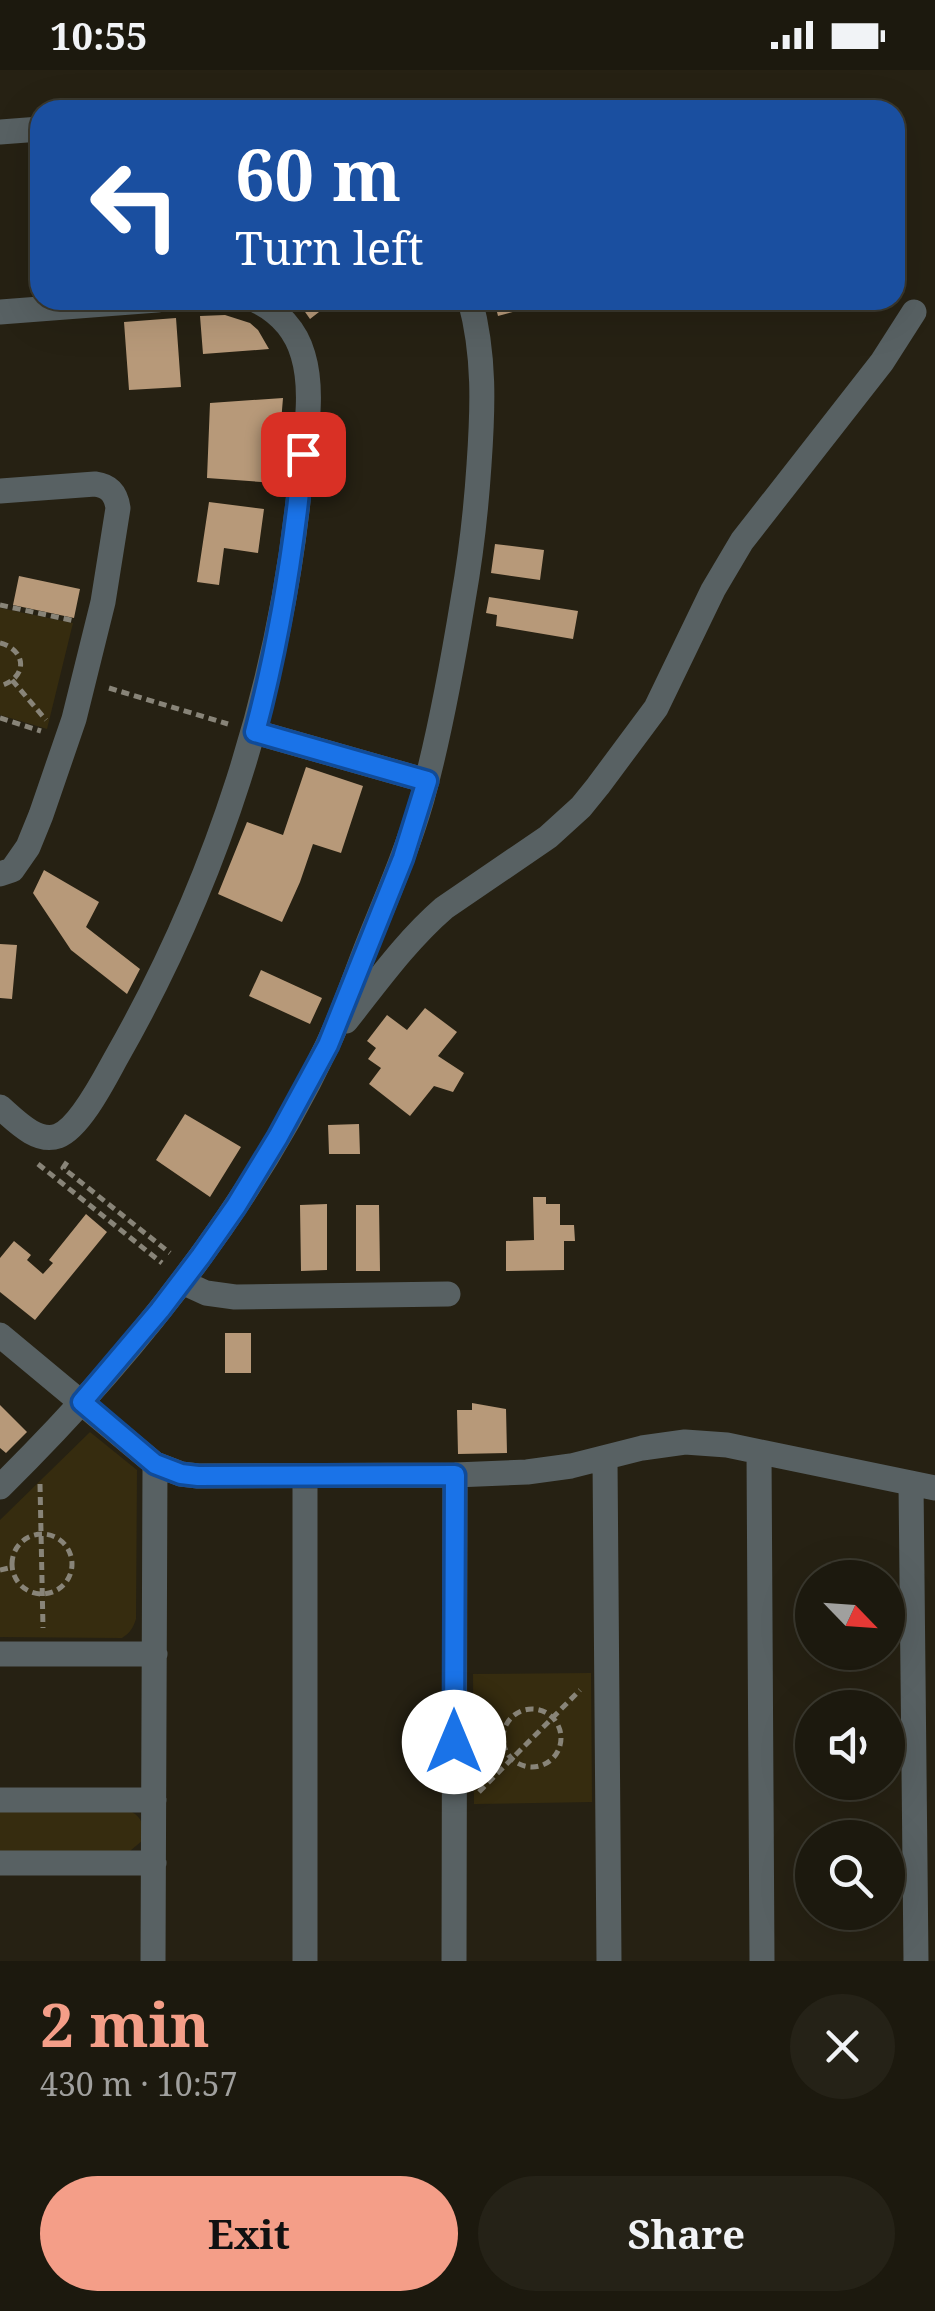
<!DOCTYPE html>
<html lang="en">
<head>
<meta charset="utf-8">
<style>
  :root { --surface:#1c190e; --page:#252217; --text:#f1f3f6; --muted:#a0a09e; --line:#3a382e; --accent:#f49e88 }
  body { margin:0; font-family:"Noto Serif",serif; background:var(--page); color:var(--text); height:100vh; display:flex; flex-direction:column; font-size:38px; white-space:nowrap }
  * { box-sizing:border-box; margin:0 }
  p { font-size:32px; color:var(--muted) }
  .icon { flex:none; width:55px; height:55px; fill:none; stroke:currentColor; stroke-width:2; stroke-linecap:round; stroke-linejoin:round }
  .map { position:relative; height:1891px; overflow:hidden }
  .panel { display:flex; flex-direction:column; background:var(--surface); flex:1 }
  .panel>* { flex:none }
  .guide { position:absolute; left:30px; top:30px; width:875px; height:210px; border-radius:30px; box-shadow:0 10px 40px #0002,0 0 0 2px var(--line); background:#1a4fa0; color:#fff; overflow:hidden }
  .needle { width:65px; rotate:115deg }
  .tools { position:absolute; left:795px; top:1490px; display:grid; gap:20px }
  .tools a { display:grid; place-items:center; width:110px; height:110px; border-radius:50%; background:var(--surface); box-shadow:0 10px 40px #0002,0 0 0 2px var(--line); font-size:50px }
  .pin { position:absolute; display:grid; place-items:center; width:85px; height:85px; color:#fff; margin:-42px; border-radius:20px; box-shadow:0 5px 15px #0006 }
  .me { position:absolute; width:110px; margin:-55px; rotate:0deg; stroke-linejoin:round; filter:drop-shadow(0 0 8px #0008) }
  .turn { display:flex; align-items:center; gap:35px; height:210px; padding:0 40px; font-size:45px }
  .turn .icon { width:130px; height:130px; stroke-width:2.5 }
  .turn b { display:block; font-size:70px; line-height:85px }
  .round { display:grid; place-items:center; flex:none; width:105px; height:105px; border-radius:52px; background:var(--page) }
  .overview { display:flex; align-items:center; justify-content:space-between; height:170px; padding:0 40px }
  h1 { font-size:60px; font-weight:700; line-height:75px; color:var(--accent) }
  .button { display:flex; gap:20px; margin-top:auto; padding:20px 40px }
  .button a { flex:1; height:115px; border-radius:60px; background:var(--accent); color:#111; font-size:40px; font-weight:700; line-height:115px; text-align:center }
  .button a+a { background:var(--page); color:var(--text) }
  .status { display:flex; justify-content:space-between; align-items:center; height:70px; padding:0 50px; background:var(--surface); direction:ltr }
  .status svg { height:28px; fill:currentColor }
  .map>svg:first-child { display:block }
</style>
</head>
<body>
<div class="status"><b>10:55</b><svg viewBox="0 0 49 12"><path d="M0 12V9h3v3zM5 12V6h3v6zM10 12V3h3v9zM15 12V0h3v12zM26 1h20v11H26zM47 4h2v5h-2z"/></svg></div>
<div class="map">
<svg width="935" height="1891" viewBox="0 0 935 1891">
  <rect width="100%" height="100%" fill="#262113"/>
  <!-- green -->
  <path fill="#362c0f" d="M0 538 73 553 47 659 0 645Z
    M90 1362 137 1400 136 1549C133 1558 130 1563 122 1568L0 1567V1450Z
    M591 1603 592 1732 474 1734 473 1604Z
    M0 1740 132 1742C144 1749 143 1757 143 1770L130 1781 0 1783Z"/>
  <!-- building -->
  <path fill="#b79979" d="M40 175V191H30L29 176Z
    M292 230H310L319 242 310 249 303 239 300 241Z
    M494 230H554V231L498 246Z
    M225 245 250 253 258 260 269 279 203 284 200 246Z
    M176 248 181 317 129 320 124 252Z
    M283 328 276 413 207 408 210 333Z
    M209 432 264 439 258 483 224 478 219 515 197 512Z
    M495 474 544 480 540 510 491 503Z
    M19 506 80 519 74 548 13 535Z
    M489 527 578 541 573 569 496 556 497 545 486 543Z
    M306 697 363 716 341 783 313 774 300 812 282 852 218 824 247 752 283 765Z
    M44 800 99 832 86 857 140 899 127 924 71 880 33 823Z
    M0 874 17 875 12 929 0 928Z
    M261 900 322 928 310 954 249 926Z
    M425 938 457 962 438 986 464 1003 453 1022 434 1016 410 1046 369 1014 381 998 368 989 376 978 367 971 387 945 407 960Z
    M185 1044 241 1077 210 1127 156 1090Z
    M359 1054 360 1084H329L328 1055Z
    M533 1127H546V1134H560V1155H574L575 1171H564V1200L506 1201V1171L534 1170Z
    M327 1134V1200L301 1201 300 1135Z
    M356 1135H379L380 1201H356Z
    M86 1144 107 1162 35 1250 0 1222V1188L14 1171 31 1185 27 1190 43 1204 53 1193 49 1190Z
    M225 1263H251V1303H225Z
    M472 1333 506 1339 507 1383 458 1384 457 1340H472Z
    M0 1335 27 1362 6 1383 0 1378Z"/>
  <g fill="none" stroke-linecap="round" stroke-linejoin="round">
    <!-- path -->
    <path stroke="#888478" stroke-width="5" stroke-dasharray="8 5" stroke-linecap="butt" d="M0 535 75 551
      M0 573C27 580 28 608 0 616
      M12 610 46 650
      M109 618 228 654
      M0 648 41 661
      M67 1092 63 1098 170 1183
      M38 1094 162 1193
      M40 1414 43 1558
      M12 1494a30 30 0 1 1 60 0a30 30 0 1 1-60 0Z
      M0 1500 13 1497
      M503 1668a29 29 0 1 1 58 0a29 29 0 1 1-58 0Z
      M479 1722 580 1620"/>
    <!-- minor -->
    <path stroke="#586163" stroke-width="25" d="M0 62 40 59
      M0 242 157 230
      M0 421 95 414C110 416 116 424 118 438L103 532 74 649 41 745 28 777 12 800 0 804
      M255 662 427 711
      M346 951C377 912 406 871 444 838L548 767 581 737 598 716 656 638 713 520 742 471 882 292 914 242
      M0 1037C15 1050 37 1074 58 1066 80 1058 105 1008 116 988 217 811 280 616 300 413 304 373 315 325 303 285 296 260 278 241 255 230
      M182 1212 206 1223 235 1227 448 1224
      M0 1265 155 1394 181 1404 198 1406 455 1405 527 1402 571 1396 642 1378 685 1372 727 1375 935 1418
      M759 1382 762 1891
      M605 1389 609 1891
      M305 1406V1891
      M911 1413 916 1891
      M0 1417C130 1289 248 1142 327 976 343 943 355 906 369 871 388 824 408 778 422 729 440 664 452 597 463 530 471 485 476 440 479 395 483 338 485 285 470 230
      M0 1584H155
      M0 1730H154
      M0 1793H154
      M153 1891 155 1394
      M454 1891 455 1405"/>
  </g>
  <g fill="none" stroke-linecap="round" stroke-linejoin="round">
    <defs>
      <path id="route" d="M303 384C294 480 280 568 255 662L427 711 403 788 328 975 278 1067 236 1136 201 1186 160 1240 82 1332 155 1394 181 1404 198 1406 455 1405 454 1672"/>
    </defs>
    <!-- route casing -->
    <use href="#route" stroke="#114b97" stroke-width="25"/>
    <!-- route -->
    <use href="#route" stroke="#1a73e8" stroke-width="18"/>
  </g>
</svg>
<div class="tools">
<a><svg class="needle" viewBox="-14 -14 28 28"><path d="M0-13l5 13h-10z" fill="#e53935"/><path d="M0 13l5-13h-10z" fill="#a0a09e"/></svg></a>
<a><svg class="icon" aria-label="sound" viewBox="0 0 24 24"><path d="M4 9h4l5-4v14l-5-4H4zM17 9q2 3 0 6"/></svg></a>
<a><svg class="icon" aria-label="search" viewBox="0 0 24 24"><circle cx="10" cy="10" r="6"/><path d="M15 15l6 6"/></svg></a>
</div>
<div class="pin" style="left:303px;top:384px;background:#d93025"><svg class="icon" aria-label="arrive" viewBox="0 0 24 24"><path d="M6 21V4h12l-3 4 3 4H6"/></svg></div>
<svg class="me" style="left:454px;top:1672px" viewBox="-20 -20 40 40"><circle r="19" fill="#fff"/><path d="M0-13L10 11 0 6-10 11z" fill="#1a73e8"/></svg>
<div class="guide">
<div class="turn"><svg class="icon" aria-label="left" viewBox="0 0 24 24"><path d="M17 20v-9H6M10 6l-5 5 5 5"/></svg><div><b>60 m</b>Turn left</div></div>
</div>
</div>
<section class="panel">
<div class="overview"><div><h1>2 min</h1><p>430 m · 10:57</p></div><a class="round"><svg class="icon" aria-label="close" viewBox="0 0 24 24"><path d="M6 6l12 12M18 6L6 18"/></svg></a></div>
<div class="button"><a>Exit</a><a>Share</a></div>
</section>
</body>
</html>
